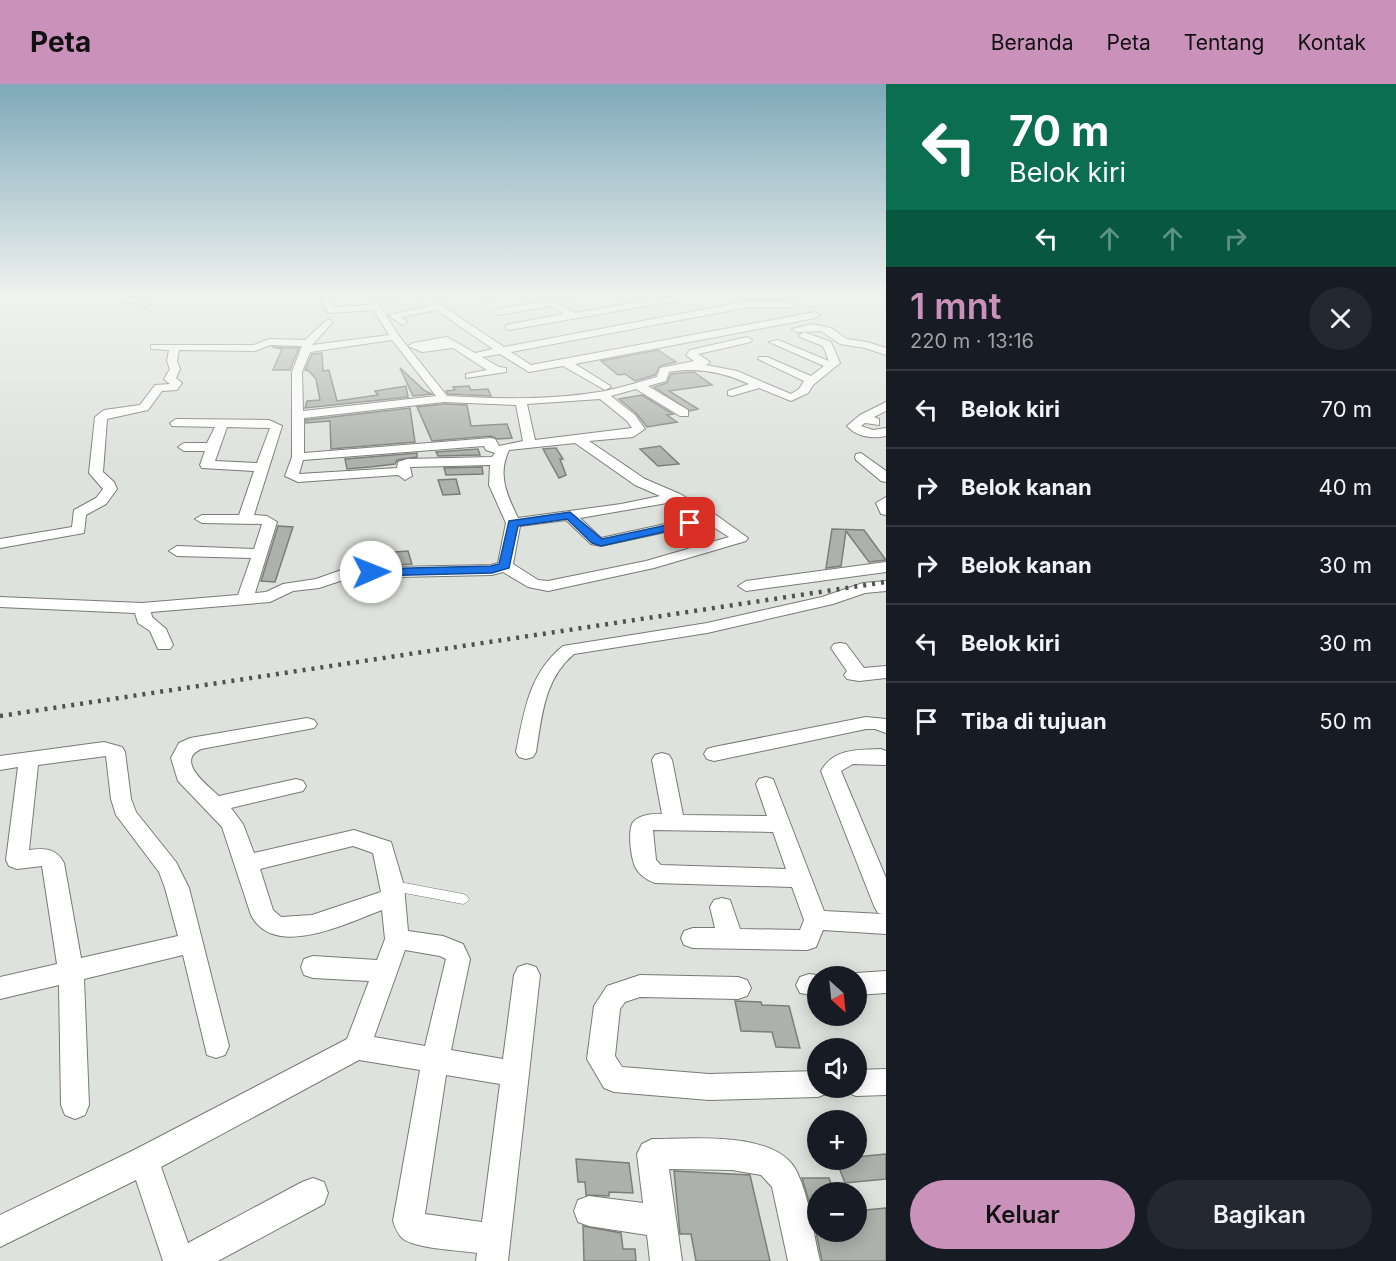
<!DOCTYPE html>
<html lang="id">
<head>
<meta charset="utf-8">
<style>
  :root { --surface:#171b24; --page:#242831; --text:#f1f3f6; --muted:#9ea1a6; --line:#363941; --accent:#ca92ba }
  body { margin:0; font-family:Inter,sans-serif; background:var(--page); color:var(--text); height:100vh; display:flex; flex-direction:column; font-size:22px; white-space:nowrap }
  * { box-sizing:border-box; margin:0 }
  p { font-size:20px; color:var(--muted) }
  .icon { flex:none; width:33px; height:33px; fill:none; stroke:currentColor; stroke-width:2; stroke-linecap:round; stroke-linejoin:round }
  .map { position:relative; flex:1; overflow:hidden }
  .details { display:flex; flex-direction:column; background:var(--surface); width:510px }
  .details>* { flex:none }
  .hud { background:#0b6e4f; color:#fff; overflow:hidden }
  .needle { width:39px; rotate:153deg }
  .controls { position:absolute; left:807px; top:882px; display:grid; gap:12px }
  .controls a { display:grid; place-items:center; width:60px; height:60px; border-radius:50%; background:var(--surface); box-shadow:0 3px 15px #0003; font-size:30px }
  .pin { position:absolute; display:grid; place-items:center; width:51px; height:51px; color:#fff; margin:-26px; border-radius:12px; box-shadow:0 3px 9px #0006 }
  .me { position:absolute; width:66px; margin:-33px; rotate:89deg; stroke-linejoin:round; filter:drop-shadow(0 0 4px #0008) }
  .turn { display:flex; align-items:center; gap:21px; height:126px; padding:0 24px; font-size:27px }
  .turn .icon { width:78px; height:78px; stroke-width:2.5 }
  .turn b { display:block; font-size:42px; line-height:51px }
  .lanes { display:flex; align-items:center; height:57px; padding:0 24px; background:#0003; justify-content:center; gap:30px; direction:ltr }
  .lanes .off { opacity:.35 }
  .round { display:grid; place-items:center; flex:none; width:63px; height:63px; border-radius:32px; background:var(--page) }
  .headline { display:flex; align-items:center; justify-content:space-between; height:102px; padding:0 24px }
  h1 { font-size:36px; font-weight:600; line-height:45px; color:var(--accent) }
  .cta { display:flex; gap:12px; margin-top:auto; padding:12px 24px }
  .cta a { flex:1; height:69px; border-radius:36px; background:var(--accent); color:#111; font-size:24px; font-weight:600; line-height:69px; text-align:center }
  .cta a+a { background:var(--page); color:var(--text) }
  ul { padding:0; list-style:none }
  li { display:flex; align-items:center; gap:18px; height:78px; padding:0 24px; border-top:2px solid var(--line) }
  li div { flex:1 }
  li b { display:block; font-size:22px }
  li em { font-style:normal }
  header { display:flex; align-items:center; gap:36px; box-sizing:border-box; height:84px; padding:0 30px; background:var(--accent); color:#111 }
  header strong { font-size:28px }
  nav { display:flex; gap:33px; margin-inline-start:auto; font-size:21px }
  main { display:flex; flex:1; min-height:0 }
  .map>svg:first-child { display:block }
</style>
</head>
<body>
<header>
<strong>Peta</strong>
<nav><a>Beranda</a><a>Peta</a><a>Tentang</a><a>Kontak</a></nav>
</header>
<main>
<div class="map">
<svg width="886" height="1177" viewBox="0 0 886 1177">
  <rect width="100%" height="100%" fill="#dee2dc"/>
  <!-- building -->
  <path fill="#adb1ab" stroke="#7b7e79" stroke-width="1.5" d="M272 263 299 264 290 286H273L282 265Z
    M658 266 676 278 660 282 655 291 635 297 625 290 618 291 601 277Z
    M322 269 323 287 329 286 337 317 378 311 375 307 406 302 408 313 305 324 307 317 320 316 316 295 309 287 305 286 312 270Z
    M400 284 425 307 432 310 413 312Z
    M694 288 712 301 669 307 698 325 690 327 654 303 667 299 671 290Z
    M469 302 471 306 488 305 491 312 448 310 446 307 455 306 453 303Z
    M642 311 673 330 667 331 677 338 647 343 636 329 619 315Z
    M444 320 467 321 471 342 507 340 512 354 497 355 491 352 432 357 417 323Z
    M410 324 415 358 331 365 330 337 306 339V336Z
    M660 362 679 380 658 382 640 365Z
    M556 364 563 375H560L566 391 559 394 543 365Z
    M478 365 480 371 438 372 436 368Z
    M417 369V373L397 376 395 380 370 383 347 385 345 375Z
    M482 383 483 390 446 391 444 384Z
    M456 395 460 410 443 411 438 396Z
    M278 442 293 443 275 498 261 497Z
    M832 445 864 446 886 476 869 478 846 447 841 482 826 484Z
    M408 467 412 480 398 481 395 468Z
    M735 917 761 918 762 921 789 922 800 964 776 963 772 948 741 947Z
    M886 1070V1095L845 1099 836 1076H856V1073Z
    M576 1075 629 1079 633 1109 609 1108V1112L586 1111 585 1098H578Z
    M674 1087 750 1091 770 1177H696L691 1150H680Z
    M802 1094H829L834 1108H818V1147Z
    M886 1124V1177H822L816 1148H856V1127Z
    M583 1142 621 1149 623 1165H635L636 1177H584Z"/>
  <g fill="none" stroke-linecap="round" stroke-linejoin="round">
    <defs>
      <path id="service" d="M394 797 463 810 467 812 469 815 467 818 463 820 394 807 390 805 388 802 390 799Z"/>
      <path id="minor" d="M114 213H130L151 220 146 223Z
        M321 213H331L334 223 370 221 371 216 397 213 379 220 399 252 447 312C498 315 549 316 599 308 618 305 638 298 657 293L660 284 694 277 686 271 690 266 747 253 752 256 751 258 698 270 710 278 706 281 737 287 791 310 799 305 804 297 758 275 759 273H767L811 292 824 282 769 258 778 256 829 277 823 262 800 253 799 251 804 248 831 258 840 279 813 301 808 309 791 317 759 304 732 312 728 311V307L749 300C723 288 697 283 669 288L666 297 648 302 688 326V332H680L636 305 611 312 635 331 645 345 633 353 589 357 645 395 680 410 716 431 748 454 746 457 654 484 548 507 528 503 503 488 492 491 349 494 319 504 293 507 270 518 151 528 152 533 166 545 173 561 170 565H158L150 547 138 539 135 529 0 523V513L142 519 238 511 251 474 177 472 169 467 177 462 254 465 262 440 202 439 195 435 202 431H239L254 387 202 384 200 381 205 367H184L178 363 184 359H207L215 343 172 342 170 339 176 335 269 336 282 342 254 431 267 432 277 438 255 509 266 508 283 500 316 495 347 484 491 481 498 479 506 439 489 401 490 381 410 383 412 392 405 396 398 391 298 398 285 392 292 373V288L302 262 270 261 255 267 179 266 177 277 180 285 176 294 182 299 177 306 162 307 148 326 107 335 103 388 114 398 117 405 106 420 86 431 84 449 0 464V455L72 443 74 426 96 414 103 405 89 389 95 333 104 326 140 321 155 301 170 300 164 295 170 285 167 277 169 266 151 265V261H254L269 255 305 256 328 235 333 238 312 261 389 251 374 226 330 229 325 226ZM392 256 436 312 303 327 302 288 310 268ZM600 315 627 337 632 344 535 356 527 320ZM444 318 516 321 523 357 499 362 495 355 491 354 304 369V334ZM227 343 270 344 257 379 215 377ZM575 359 635 401 660 412 621 420 518 434C507 411 497 391 509 366ZM484 362 486 366 495 369 492 373 407 375 398 378 397 384 299 390 303 376ZM673 418 697 433 601 454 580 434ZM566 436 591 460 601 462 707 439 729 453 646 477 548 497 538 496 513 480 520 442Z
        M418 213H429L504 263 749 217 789 218 794 221 789 224 749 223 511 268 531 281 815 228 820 231 815 234 575 280 609 301 611 303 605 306 563 282 529 288 500 270 482 273 499 283 506 284V288L466 294V290L487 286 453 264 422 268 408 262 413 259 447 253 475 269 493 265 436 226 401 233 407 238 402 241 389 231 430 222Z
        M480 213H501C496 217 485 217 480 213Z
        M556 213H578C573 217 561 217 556 213Z
        M664 213H685L680 216 509 246 506 245V241L564 230 551 222 498 231 493 228 498 225 552 216 575 229Z
        M812 240 831 244 847 255 867 258 886 264V271L865 264 840 260 821 247 797 248 792 245Z
        M886 318V327L874 333 879 335V341L865 339 861 342 873 346 886 344V352C872 355 857 353 847 342L860 331Z
        M861 369 886 387V398L881 397 856 376 855 373 856 370Z
        M886 413V431L881 430 876 419Z
        M886 478V488L746 507 738 502 746 497Z
        M886 497V507L865 509 833 520 707 549 574 570C544 595 542 632 536 668L533 673 526 675 519 673 516 668C524 628 529 589 563 562L707 539 822 513 863 499Z
        M840 559 846 560 864 584 886 582V594L859 597 847 595 844 591 847 587 831 564 834 560Z
        M866 633 886 635V649L875 645H866L714 677 707 675 704 670 707 665 714 663Z
        M307 634 314 636 317 640 314 644 201 665C175 677 207 701 219 712L296 695 303 697 306 702 303 707 231 724 243 740 254 769 354 746 391 758 404 802 408 847 443 852 463 860 470 875 451 966 503 975 514 891 518 883 527 880 536 883 540 891 508 1177H476L477 1169C459 1166 415 1165 402 1154 397 1149 395 1143 393 1137L420 986 359 976 161 1083 188 1159 302 1098 313 1094 324 1098 328 1109 324 1120 218 1177H163L136 1096 0 1163V1131L134 1066 347 955 369 897 313 894 304 891 301 883 304 875 313 872 377 876 385 855 382 826C347 839 274 876 251 831L222 743 178 697 171 674 179 659 190 654ZM353 762 373 769 381 808 312 831 281 833 273 826 260 785ZM405 866 440 872 446 875 425 962 374 953ZM446 991 500 1000 482 1138 425 1130Z
        M104 658 122 663 125 668 131 715 136 728 176 778 189 804 229 962 225 971 216 974 207 971 183 871 84 895 89 1021 85 1031 75 1035 65 1031 61 1021 59 901 0 915V893L57 880 42 782 17 785 9 782 6 776 18 683 0 686V672ZM106 672 111 715 116 731 159 788 165 804 178 852 81 874 64 779C56 764 45 764 29 766L38 681Z
        M881 665 886 667V681L853 680 841 687 886 794V850L823 846 816 863 807 866 693 864 684 861 681 854 684 847 693 844H715L710 823 714 816 722 814 730 816 740 845 800 846 804 836 792 803 655 799C646 796 637 789 634 780 631 771 627 744 634 737 642 730 652 730 662 730L652 676 655 671 662 669 669 671 672 676 683 731 767 732 756 700 759 695 766 693 773 695 824 827 882 830 878 829 874 822 821 687C834 664 857 666 881 665ZM653 746 773 748 786 785 661 781 656 776Z
        M886 887V909L856 911V892H847L856 889Z
        M809 890 825 892H818V912L800 909 796 901 800 893Z
        M640 891 738 893 747 896 751 904 747 912 738 915 640 913 625 918 620 925 615 972 622 983 709 990 818 987V1004H830L828 1009 818 1013 709 1016 614 1008 604 1004 587 975 594 922 607 902Z
        M886 985V1011L856 1012 846 1008 844 1004H856V986Z
        M652 1055C691 1055 777 1046 797 1088 810 1115 813 1149 820 1177H788L772 1103 761 1091 732 1086 669 1085 682 1177H650L647 1151 589 1142 578 1138 574 1127 578 1116 589 1112 643 1119 637 1070 642 1060Z"/>
    </defs>
    <!-- service casing -->
    <use href="#service" stroke="#777a75" stroke-width="1"/>
    <!-- minor casing -->
    <use href="#minor" stroke="#777a75" stroke-width="2"/>
    <!-- service -->
    <use href="#service" fill="#fff" fill-rule="evenodd"/>
    <!-- minor -->
    <use href="#minor" fill="#fff" fill-rule="evenodd"/>
    <!-- rail -->
    <path stroke="#51524f" stroke-width="4.5" stroke-dasharray="3 6" stroke-linecap="butt" d="M0 632 886 498"/>
  </g>
  <!-- sky -->
  <linearGradient id="sky" x2="0" y2="1"><stop stop-color="#7ea9b9"/><stop offset="0.56" stop-color="#f0f2ef"/><stop offset="1" stop-color="#f0f2ef" stop-opacity="0"/></linearGradient>
  <rect width="886" height="378" fill="url(#sky)"/>
  <!-- route -->
  <path fill="#1a73e8" stroke="#114b97" stroke-width="1.5" d="M570 428 602 455 690 436 695 439 690 442 601 462 592 459 567 435 518 442 509 484 492 489 371 492 365 488 371 485 491 482 499 480 509 437Z"/>
</svg>
<div class="controls">
<a><svg class="needle" viewBox="-14 -14 28 28"><path d="M0-13l5 13h-10z" fill="#e53935"/><path d="M0 13l5-13h-10z" fill="#9ea1a6"/></svg></a>
<a><svg class="icon" aria-label="sound" viewBox="0 0 24 24"><path d="M4 9h4l5-4v14l-5-4H4zM17 9q2 3 0 6"/></svg></a>
<a>+</a>
<a>−</a>
</div>
<div class="pin" style="left:690px;top:439px;background:#d93025"><svg class="icon" aria-label="arrive" viewBox="0 0 24 24"><path d="M6 21V4h12l-3 4 3 4H6"/></svg></div>
<svg class="me" style="left:371px;top:488px" viewBox="-20 -20 40 40"><circle r="19" fill="#fff"/><path d="M0-13L10 11 0 6-10 11z" fill="#1a73e8"/></svg>
</div>
<section class="details">
<div class="hud">
<div class="turn"><svg class="icon" aria-label="left" viewBox="0 0 24 24"><path d="M17 20v-9H6M10 6l-5 5 5 5"/></svg><div><b>70 m</b>Belok kiri</div></div>
<div class="lanes"><svg class="icon" aria-label="left" viewBox="0 0 24 24"><path d="M17 20v-9H6M10 6l-5 5 5 5"/></svg><svg class="icon off" aria-label="ahead" viewBox="0 0 24 24"><path d="M12 20V5M6 11l6-6 6 6"/></svg><svg class="icon off" aria-label="ahead" viewBox="0 0 24 24"><path d="M12 20V5M6 11l6-6 6 6"/></svg><svg class="icon off" aria-label="right" viewBox="0 0 24 24"><path d="M7 20v-9h11M14 6l5 5-5 5"/></svg></div>
</div>
<div class="headline"><div><h1>1 mnt</h1><p>220 m · 13:16</p></div><a class="round"><svg class="icon" aria-label="close" viewBox="0 0 24 24"><path d="M6 6l12 12M18 6L6 18"/></svg></a></div>
<ul>
<li><svg class="icon" aria-label="left" viewBox="0 0 24 24"><path d="M17 20v-9H6M10 6l-5 5 5 5"/></svg><div><b>Belok kiri</b></div><em>70 m</em></li>
<li><svg class="icon" aria-label="right" viewBox="0 0 24 24"><path d="M7 20v-9h11M14 6l5 5-5 5"/></svg><div><b>Belok kanan</b></div><em>40 m</em></li>
<li><svg class="icon" aria-label="right" viewBox="0 0 24 24"><path d="M7 20v-9h11M14 6l5 5-5 5"/></svg><div><b>Belok kanan</b></div><em>30 m</em></li>
<li><svg class="icon" aria-label="left" viewBox="0 0 24 24"><path d="M17 20v-9H6M10 6l-5 5 5 5"/></svg><div><b>Belok kiri</b></div><em>30 m</em></li>
<li><svg class="icon" aria-label="arrive" viewBox="0 0 24 24"><path d="M6 21V4h12l-3 4 3 4H6"/></svg><div><b>Tiba di tujuan</b></div><em>50 m</em></li>
</ul>
<div class="cta"><a>Keluar</a><a>Bagikan</a></div>
</section>
</main>
</body>
</html>
